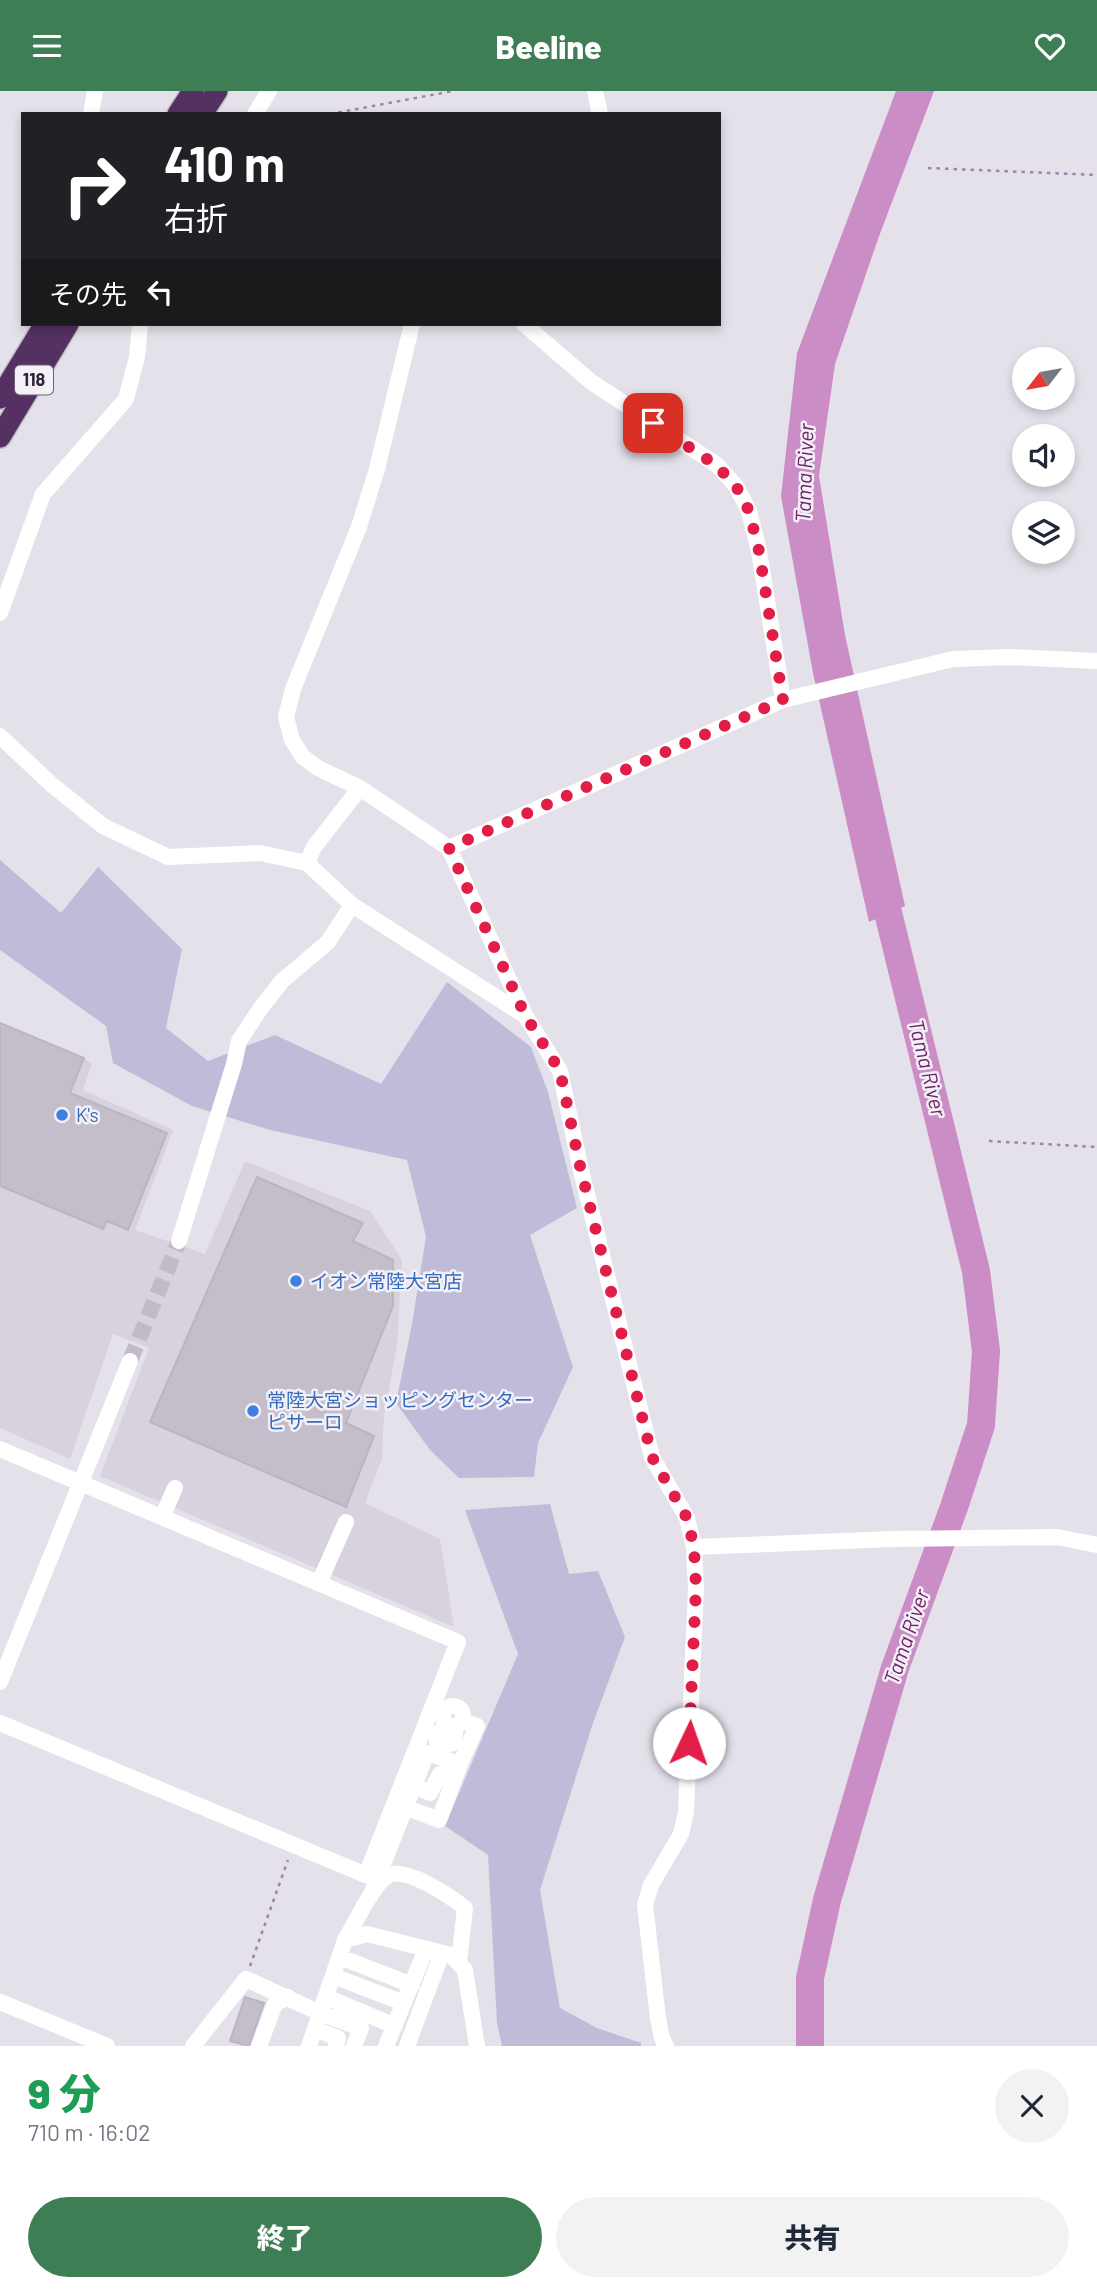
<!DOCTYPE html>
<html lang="ja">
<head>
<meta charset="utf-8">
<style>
  :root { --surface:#fff; --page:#f2f2f3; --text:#1f2937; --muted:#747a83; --accent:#3d7e54 }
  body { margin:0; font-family:Barlow,"Noto Sans JP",sans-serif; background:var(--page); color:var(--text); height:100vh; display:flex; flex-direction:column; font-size:26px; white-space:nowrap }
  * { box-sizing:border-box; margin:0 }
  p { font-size:23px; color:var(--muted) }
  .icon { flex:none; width:38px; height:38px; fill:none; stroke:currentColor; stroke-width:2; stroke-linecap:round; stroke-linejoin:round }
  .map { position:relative; height:1955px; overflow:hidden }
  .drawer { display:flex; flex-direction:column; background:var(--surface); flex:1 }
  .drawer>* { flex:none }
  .banner { position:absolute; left:21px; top:21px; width:700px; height:214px; border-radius:0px; box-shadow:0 4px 10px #0003; background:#202124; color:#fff; overflow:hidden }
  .needle { width:46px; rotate:239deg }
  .fabs { position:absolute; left:1012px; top:256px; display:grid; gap:14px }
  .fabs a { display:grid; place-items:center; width:63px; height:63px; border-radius:50%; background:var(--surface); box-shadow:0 4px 10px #0003; font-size:35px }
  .pin { position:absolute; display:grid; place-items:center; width:60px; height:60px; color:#fff; margin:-30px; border-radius:14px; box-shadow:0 4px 10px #0006 }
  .me { position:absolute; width:77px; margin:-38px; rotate:3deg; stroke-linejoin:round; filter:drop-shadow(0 0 5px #0008) }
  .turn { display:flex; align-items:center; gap:24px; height:147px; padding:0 28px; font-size:32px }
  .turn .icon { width:91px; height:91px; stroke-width:2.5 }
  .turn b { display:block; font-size:49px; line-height:60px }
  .then { display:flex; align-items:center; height:66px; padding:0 28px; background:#0003; gap:14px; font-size:26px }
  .round { display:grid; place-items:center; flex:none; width:74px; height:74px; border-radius:37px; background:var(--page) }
  .summary { display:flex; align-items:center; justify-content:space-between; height:119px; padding:0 28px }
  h1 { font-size:42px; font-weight:800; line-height:52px; color:#1e9e55 }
  .button { display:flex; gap:14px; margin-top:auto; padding:14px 28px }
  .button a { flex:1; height:80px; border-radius:42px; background:var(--accent); color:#fff; font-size:28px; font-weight:800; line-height:80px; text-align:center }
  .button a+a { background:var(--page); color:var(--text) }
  header { display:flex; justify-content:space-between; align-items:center; height:91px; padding:0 28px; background:var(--accent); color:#fff; font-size:32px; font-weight:800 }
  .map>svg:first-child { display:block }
</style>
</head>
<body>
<header><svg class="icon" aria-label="menu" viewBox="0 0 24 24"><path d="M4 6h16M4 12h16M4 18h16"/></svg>Beeline<svg class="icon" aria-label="heart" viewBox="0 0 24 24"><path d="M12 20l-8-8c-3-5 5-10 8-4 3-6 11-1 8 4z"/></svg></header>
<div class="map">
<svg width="1097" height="1955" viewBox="0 0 1097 1955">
  <rect width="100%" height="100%" fill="#e5e1ea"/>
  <!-- built -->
  <path fill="#d8d2de" d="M0 932 84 967 92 973 83 999 173 1039 135 1139 205 1163 245 1070 370 1120 402 1169 397 1255 384 1324 382 1368 365 1412 440 1448 454 1536 100 1385 149 1257 113 1243 70 1368 0 1337Z"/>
  <!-- green -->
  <path fill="#c1bbda" d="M0 769 61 822 98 776 182 858 166 937 208 970 275 944 381 993 447 891 531 956 548 1001 577 1117 530 1144 573 1276 538 1352 534 1386 459 1387 430 1359 396 1312 412 1233 426 1146 407 1069 270 1039 192 1015 113 972 106 935 0 859Z
    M550 1413 569 1483 598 1480 625 1546 593 1632 540 1799 560 1917 597 1937 641 1952V1955H502L497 1932 488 1764 445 1735 518 1563 465 1419Z"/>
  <!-- water -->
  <path fill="#cb8dc6" d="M896 0H934L878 148 835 273 819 385 845 544 905 815 869 831 813 582 781 405 797 262Z"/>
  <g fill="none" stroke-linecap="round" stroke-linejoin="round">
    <!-- river -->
    <path stroke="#cb8dc6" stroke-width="28" d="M810 1955V1887L827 1809 895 1577 954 1416 981 1334 986 1260 976 1180 879 785"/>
  </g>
  <!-- building -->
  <path fill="#c4bdca" stroke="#bbb4c3" stroke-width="2" d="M0 932 84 967 70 1002 167 1042 128 1139 107 1130 103 1138 0 1095Z
    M257 1086 363 1132 353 1150 393 1169V1215L346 1332 374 1345 346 1416 150 1331Z
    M245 1906 264 1912 249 1955 230 1950Z"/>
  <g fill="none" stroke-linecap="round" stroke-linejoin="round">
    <!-- minor-tunnel -->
    <path stroke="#c1bbc7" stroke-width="16" stroke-dasharray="16 8" stroke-linecap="butt" d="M130 1270 179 1150"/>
    <defs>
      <path id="highway" d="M178 23 193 0
        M202 23 217 0
        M0 307 45 233
        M0 346 68 233"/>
    </defs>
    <!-- highway casing -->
    <use href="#highway" stroke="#c1bdc4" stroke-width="24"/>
    <!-- path -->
    <path stroke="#9c84ab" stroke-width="2.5" stroke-dasharray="3.5 5" stroke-linecap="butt" d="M330 23 453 0
      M928 77 1097 84
      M989 1050 1097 1056
      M250 1875 288 1769"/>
    <!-- minor -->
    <path stroke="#fff" stroke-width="16" d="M595 0 600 23
      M91 23 95 0
      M255 23 269 0
      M412 233 377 378 359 436 293 598 286 626 292 649 303 666 318 677 360 697 449 757 525 924 560 980 580 1075 652 1366 687 1427 694 1456 696 1497 686 1721 681 1743 651 1794 645 1814 658 1927 662 1947 666 1955
      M524 233 590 290 717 374 736 395 749 420 759 460 783 609
      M0 522 43 403 126 308 137 266 140 233
      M0 645 51 693 103 735 168 766 260 762 307 772
      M360 697 314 756 307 772 352 814 524 924
      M449 757 783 609 953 568 1010 566 1097 570
      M179 1150 234 973 239 950 260 918 282 890 328 851 352 814
      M0 1358 458 1551 366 1784 0 1632
      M162 1426 175 1397
      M694 1456 893 1448 1057 1446 1097 1454
      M319 1492 346 1431
      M0 1591 130 1270
      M443 1625a10 10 0 1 1 20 0a10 10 0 1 1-20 0Z
      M437 1665 442 1655 437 1650 436 1643 445 1637 455 1643 453 1652 442 1655
      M460 1673 477 1635 463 1630
      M414 1695 430 1702 440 1683 454 1689
      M370 1806 427 1662 460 1673 439 1729 405 1716
      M345 1849C355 1833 372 1795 387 1785 405 1774 451 1806 465 1817L459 1872
      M340 1866 412 1894
      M333 1885 404 1912
      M326 1906 395 1935
      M0 1911 107 1955
      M315 1938 338 1947 336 1955
      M193 1955 246 1888 320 1922 361 1937 354 1955
      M259 1955 275 1913 288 1906
      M309 1955 345 1849 367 1843 451 1864 465 1879 477 1955
      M386 1955 426 1858
      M407 1955 442 1862"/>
    <!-- highway -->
    <use href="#highway" stroke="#553163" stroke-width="21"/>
  </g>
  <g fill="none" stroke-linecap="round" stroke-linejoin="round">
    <!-- route -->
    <path stroke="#e11d48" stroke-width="12" stroke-dasharray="0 21.6" d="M653 332 716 374 736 395 749 420 759 460 783 609 449 757 525 924 560 980 580 1075 652 1366 687 1427 694 1456 696 1497 689 1652"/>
  </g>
  <!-- markers -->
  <g fill="#3f7fe0" stroke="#f3f1f7" stroke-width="2.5">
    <circle cx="62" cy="1024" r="7"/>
    <circle cx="296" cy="1190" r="7"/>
    <circle cx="253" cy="1320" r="7"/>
  </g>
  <g text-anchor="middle" stroke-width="5" stroke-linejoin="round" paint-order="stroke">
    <!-- shield labels -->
    <rect fill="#f3f1f7" stroke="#6b6172" stroke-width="2" x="15" y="274.5" width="38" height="29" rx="5"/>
    <g font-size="18" font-weight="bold" fill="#312339">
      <text x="34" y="295">118</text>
    </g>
    <!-- shop labels -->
    <g font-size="19" fill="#366cbe" stroke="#f3f1f7" text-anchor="start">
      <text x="76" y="1031">K's</text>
      <text x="310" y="1197">イオン常陸大宮店</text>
      <text x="267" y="1316">常陸大宮ショッピングセンター<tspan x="267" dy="22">ピサーロ</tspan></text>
    </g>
    <!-- water labels -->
    <g font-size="21" font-style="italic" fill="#702269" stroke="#f3f1f7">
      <text transform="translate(805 382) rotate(-88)" y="7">Tama River</text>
      <text transform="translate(927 977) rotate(76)" y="7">Tama River</text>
      <text transform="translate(907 1546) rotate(-71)" y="7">Tama River</text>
    </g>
  </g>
</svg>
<div class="fabs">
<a><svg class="needle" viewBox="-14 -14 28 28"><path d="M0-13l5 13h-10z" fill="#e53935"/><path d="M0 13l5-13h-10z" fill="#747a83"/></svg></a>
<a><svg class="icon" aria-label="sound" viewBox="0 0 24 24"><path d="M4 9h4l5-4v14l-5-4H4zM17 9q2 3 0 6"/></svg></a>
<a><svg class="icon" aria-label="layers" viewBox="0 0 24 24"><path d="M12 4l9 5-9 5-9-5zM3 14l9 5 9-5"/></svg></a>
</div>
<div class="pin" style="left:653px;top:332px;background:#d93025"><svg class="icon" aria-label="arrive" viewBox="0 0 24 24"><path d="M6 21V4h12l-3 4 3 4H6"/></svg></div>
<svg class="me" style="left:689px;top:1652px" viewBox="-20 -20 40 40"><circle r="19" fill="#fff"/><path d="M0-13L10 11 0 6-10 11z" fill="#e11d48"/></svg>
<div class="banner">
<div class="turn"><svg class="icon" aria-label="right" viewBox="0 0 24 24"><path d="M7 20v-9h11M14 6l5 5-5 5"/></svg><div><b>410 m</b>右折</div></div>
<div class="then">その先<svg class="icon" aria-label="left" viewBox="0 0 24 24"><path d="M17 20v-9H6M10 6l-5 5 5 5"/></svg></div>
</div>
</div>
<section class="drawer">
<div class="summary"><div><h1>9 分</h1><p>710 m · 16:02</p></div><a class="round"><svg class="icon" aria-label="close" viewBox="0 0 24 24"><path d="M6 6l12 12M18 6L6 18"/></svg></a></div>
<div class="button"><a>終了</a><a>共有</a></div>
</section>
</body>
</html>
